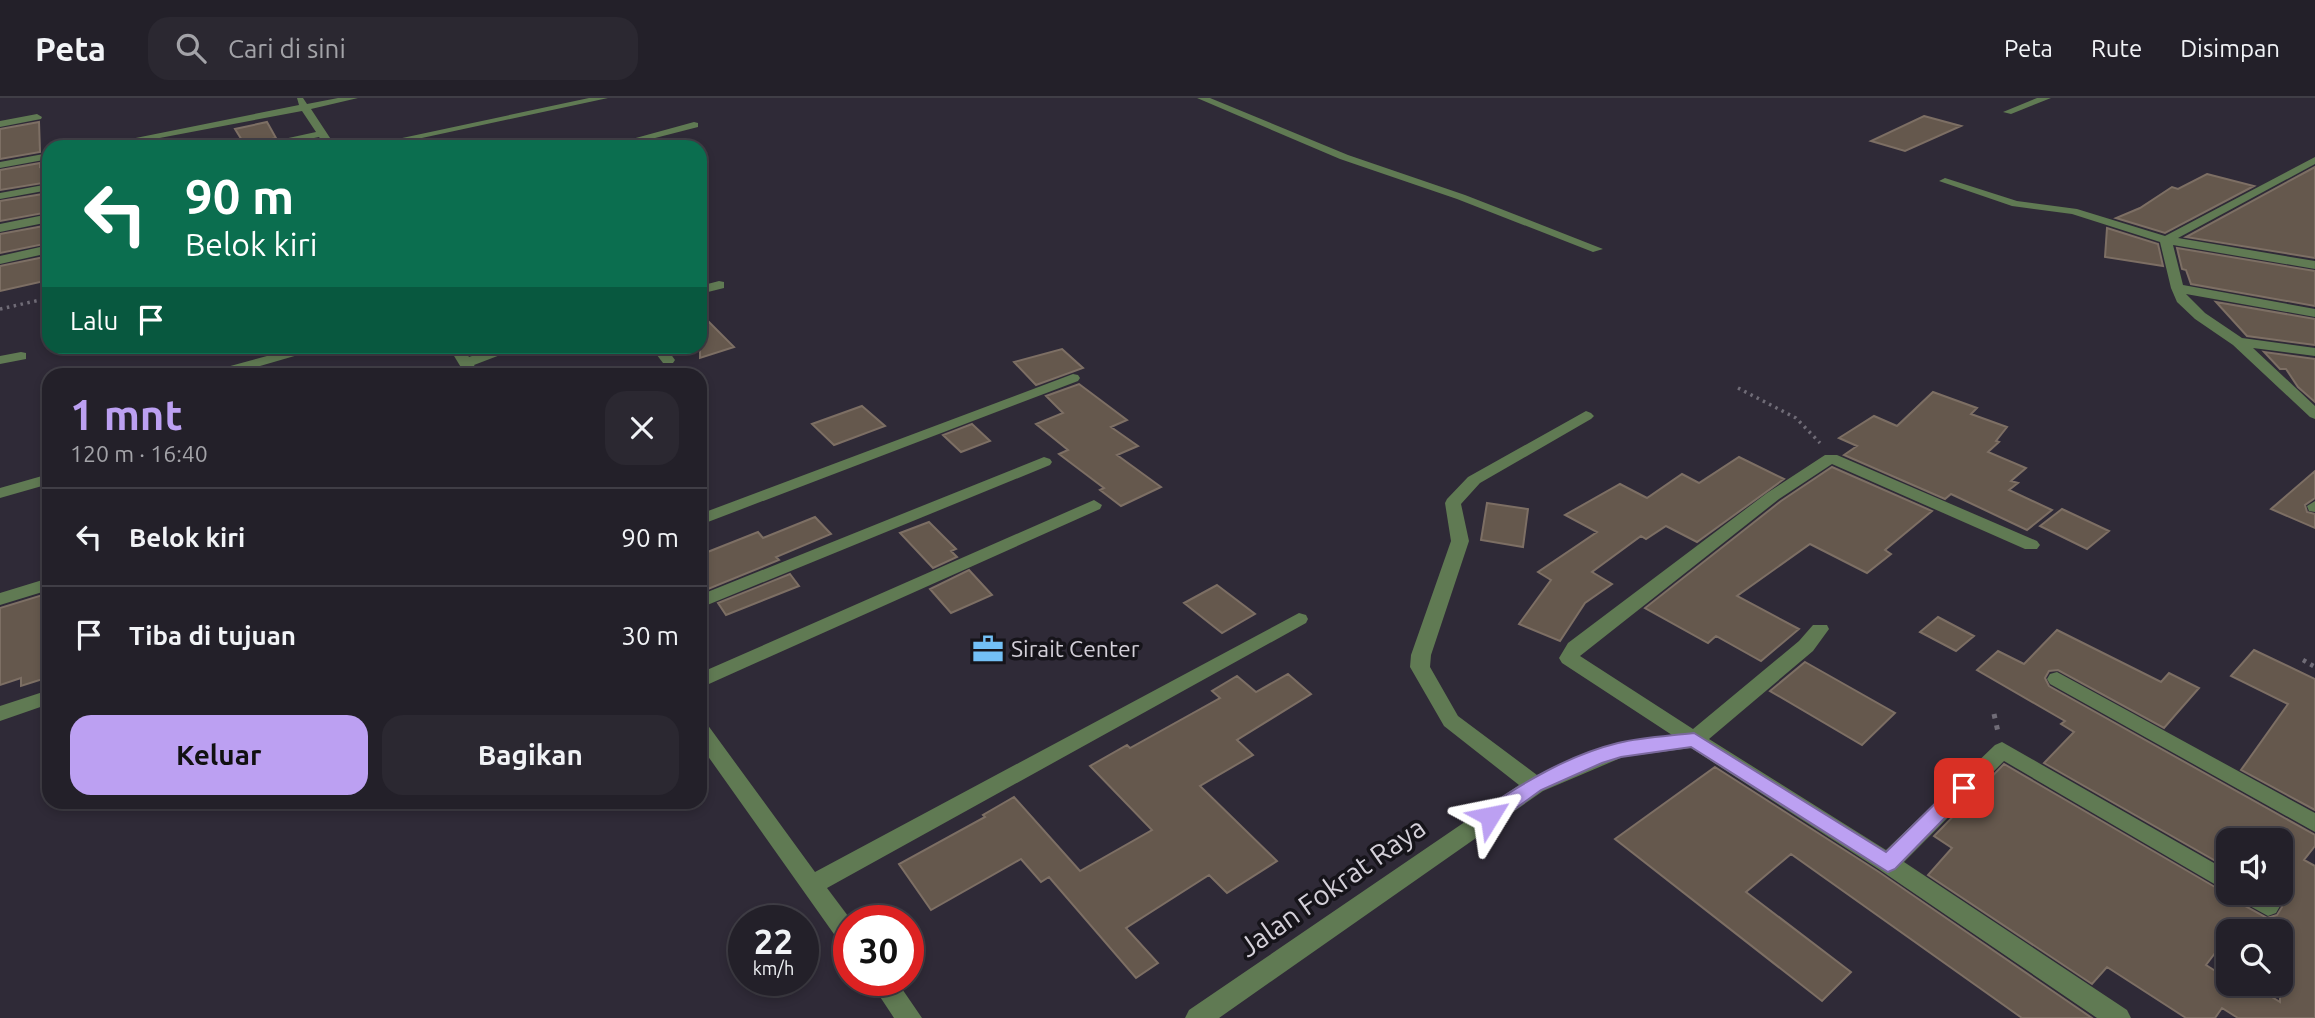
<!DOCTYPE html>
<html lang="id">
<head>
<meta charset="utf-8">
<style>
  :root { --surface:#232029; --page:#2b2831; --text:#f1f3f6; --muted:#a3a3a8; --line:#403e46; --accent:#bca0f2 }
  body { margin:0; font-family:Ubuntu,sans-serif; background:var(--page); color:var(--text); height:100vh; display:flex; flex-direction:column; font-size:26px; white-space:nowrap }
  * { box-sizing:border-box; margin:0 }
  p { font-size:23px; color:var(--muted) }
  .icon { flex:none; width:38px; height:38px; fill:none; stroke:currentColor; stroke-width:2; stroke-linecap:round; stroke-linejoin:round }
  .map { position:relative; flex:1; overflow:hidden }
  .panel { position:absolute; left:42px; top:270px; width:665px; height:441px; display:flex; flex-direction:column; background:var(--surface); border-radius:21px; box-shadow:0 4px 10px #0003,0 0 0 2px var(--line) }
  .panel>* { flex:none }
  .top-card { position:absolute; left:42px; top:42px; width:665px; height:214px; border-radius:21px; box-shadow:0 4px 10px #0003,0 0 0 2px var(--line); background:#0b6e4f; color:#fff; overflow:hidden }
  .tools { position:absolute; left:2216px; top:730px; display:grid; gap:14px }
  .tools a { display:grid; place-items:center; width:77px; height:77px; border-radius:14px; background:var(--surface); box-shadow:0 4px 10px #0003,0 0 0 2px var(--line); font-size:35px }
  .speed { position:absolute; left:728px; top:807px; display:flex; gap:14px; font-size:35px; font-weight:700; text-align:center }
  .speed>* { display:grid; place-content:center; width:91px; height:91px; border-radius:50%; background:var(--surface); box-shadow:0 4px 10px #0003,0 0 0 2px var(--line); line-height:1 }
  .speed small { font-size:18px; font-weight:400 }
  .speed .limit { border:10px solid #d22; background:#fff; color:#111 }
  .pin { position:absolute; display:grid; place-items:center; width:60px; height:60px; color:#fff; margin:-30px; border-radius:14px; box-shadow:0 4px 10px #0006 }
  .me { position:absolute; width:77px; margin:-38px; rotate:55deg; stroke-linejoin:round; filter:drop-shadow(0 0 5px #0008) }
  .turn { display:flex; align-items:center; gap:24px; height:147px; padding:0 28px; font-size:32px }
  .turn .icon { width:91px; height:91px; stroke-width:2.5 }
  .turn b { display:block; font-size:49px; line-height:60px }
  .then { display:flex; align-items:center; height:66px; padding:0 28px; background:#0003; gap:14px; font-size:26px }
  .round { display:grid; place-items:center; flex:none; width:74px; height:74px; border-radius:21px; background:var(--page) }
  .summary { display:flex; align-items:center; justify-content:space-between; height:119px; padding:0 28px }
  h1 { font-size:42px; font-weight:700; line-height:52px; color:var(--accent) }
  .action { display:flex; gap:14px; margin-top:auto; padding:14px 28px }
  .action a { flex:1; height:80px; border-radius:21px; background:var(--accent); color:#111; font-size:28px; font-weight:700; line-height:80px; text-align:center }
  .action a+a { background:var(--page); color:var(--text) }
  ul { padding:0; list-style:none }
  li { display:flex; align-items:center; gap:21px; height:98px; padding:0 28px; border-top:2px solid var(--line) }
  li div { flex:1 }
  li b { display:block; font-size:26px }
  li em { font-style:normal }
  header { display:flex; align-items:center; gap:42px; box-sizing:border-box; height:98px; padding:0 35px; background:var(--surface); border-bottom:2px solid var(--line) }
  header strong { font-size:33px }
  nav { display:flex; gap:38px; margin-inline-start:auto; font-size:24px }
  .search { width:490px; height:63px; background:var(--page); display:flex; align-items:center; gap:18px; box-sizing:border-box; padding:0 24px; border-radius:21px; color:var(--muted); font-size:26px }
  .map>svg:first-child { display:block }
</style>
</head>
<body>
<header>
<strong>Peta</strong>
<div class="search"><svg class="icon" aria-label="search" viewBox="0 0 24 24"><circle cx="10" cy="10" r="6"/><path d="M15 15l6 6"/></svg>Cari di sini</div>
<nav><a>Peta</a><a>Rute</a><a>Disimpan</a></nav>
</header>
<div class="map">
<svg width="2315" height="920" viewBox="0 0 2315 920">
  <rect width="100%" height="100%" fill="#2f2a37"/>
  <!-- building -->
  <path fill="#65584d" stroke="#7d6f64" stroke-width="2" fill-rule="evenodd" d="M1924 18 1961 28 1905 53 1871 43Z
    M39 24 40 54 0 61V31Z
    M267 24 276 40 245 47 235 31Z
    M40 65V69L49 67V84L0 92V72Z
    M2315 69V160L2186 139Z
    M2207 76 2254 88 2165 135 2116 120 2140 110 2172 89 2178 91Z
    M49 95V114L0 123V103Z
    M49 127V145L0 155V136Z
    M2107 130 2158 146 2163 168 2105 159Z
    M2177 150 2315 173V208L2191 186 2186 172 2182 171Z
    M49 158V182L0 193V168Z
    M2216 204 2315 221V247L2247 238Z
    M700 215 734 249 700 260Z
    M1062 251 1083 270 1036 287 1014 264Z
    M2264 254 2315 261V304L2298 289 2286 271H2280Z
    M1079 286 1127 322 1111 329 1138 348 1117 357 1161 389 1121 408 1100 392 1104 390 1059 356 1068 352 1036 326 1063 315 1046 298Z
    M1933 294 1977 310 1971 316 2007 329 1996 343 1999 344 1988 354 2026 370 2011 383 2018 385 2009 392 2052 412 2027 432 1951 396 1945 401 1844 357 1857 348 1839 340 1874 318 1897 328Z
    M862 308 885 328 834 347 812 326Z
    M972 326 990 343 961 354 943 337Z
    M1739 359 1784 381 1697 444 1666 428 1646 441 1641 438 1592 474 1612 486 1585 505 1560 543 1519 526 1551 482 1538 474 1597 434 1565 417 1620 386 1647 400 1682 376 1699 385Z
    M1832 369 1932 413 1885 452 1891 456 1867 475 1810 446 1737 498 1799 531 1761 563 1716 538 1708 545 1645 510 1781 403Z
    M2315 373V400L2305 407 2307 414 2315 416V430L2271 411Z
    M1487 405 1528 411 1523 449 1481 442Z
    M2062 411 2109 433 2087 451 2040 428Z
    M815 419 831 436 776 459 779 462 708 491 700 479V457L758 434 763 440Z
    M929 424 956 451 951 453 957 459 933 470 900 435Z
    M969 472 992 497 951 515 930 491Z
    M790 476 799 488 726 517 718 505Z
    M1217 487 1255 516 1222 535 1184 505Z
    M49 495V579L21 588V580L0 587V510Z
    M1938 519 1974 538 1956 553 1920 534Z
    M2057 532 2161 584 2169 575 2199 590 2164 630 2058 572 2049 573 2045 580 2049 588 2315 737V748L2304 762 2315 768V920H2238L2222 910 2215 920H2186L2107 869 2092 886 1928 777 1952 750 1934 738 2004 666 2227 796 2232 794 2236 803 2267 820 2277 817 2282 809 2278 801 2270 794H2280V742H2228V770L2044 665 2074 634 2061 626 2065 623 1977 572 1998 553 2024 566ZM2228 833H2280V904L2251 886H2228V881L2206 867 2228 838Z
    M2254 552 2315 581V712L2241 672 2288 606 2231 578Z
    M1805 564 1895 615 1862 647 1770 593Z
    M1288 576 1311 596 1237 642 1253 657 1200 688 1277 763 1227 795 1209 777 1126 830 1158 865 1136 880 1049 779 1041 784 1021 761 931 812 899 766 985 719 983 717 1014 699 1080 773 1152 732 1090 668 1127 647 1130 650 1220 600 1212 593 1237 578 1256 594Z
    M1715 669 1879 774 2092 920H2022L1791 756 1746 794 1851 874 1822 903 1615 741Z"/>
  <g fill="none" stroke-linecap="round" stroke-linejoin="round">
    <!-- path-far2 -->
    <path stroke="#706c77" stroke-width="3.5" stroke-dasharray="2.5 4.5" stroke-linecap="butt" d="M0 211 49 200
      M1738 290 1796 320 1820 345"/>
    <!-- path-far1 -->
    <path stroke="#706c77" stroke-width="4.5" stroke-dasharray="3.5 5" stroke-linecap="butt" d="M2303 562 2315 569"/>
    <!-- path -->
    <path stroke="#706c77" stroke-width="5" stroke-dasharray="4.5 7" stroke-linecap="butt" d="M1994 616 1998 634"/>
    <!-- minor -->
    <path fill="#607a53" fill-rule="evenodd" d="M297 0H303L307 6 338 0H358L311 11 336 49H326L319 39 269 49H247L316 34 302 13 112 49H91L299 7Z
      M589 0H608L380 49H360Z
      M1197 0H1210L1348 57 1465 97 1603 151 1593 154 1457 101 1340 61Z
      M2037 0H2051L2011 16 2003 14Z
      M37 16 42 19 41 21 0 29V23Z
      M694 24 698 25V29L620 49H603Z
      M49 55V61L0 70V64Z
      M2315 59V66L2178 140 2315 163V171L2173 147 2183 187 2315 211V219L2186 196 2205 215 2242 240 2315 250V258L2253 250 2315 308V321L2310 319 2233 247 2195 221 2177 204 2171 190 2160 144 2072 116 2012 108 1939 83 1945 80 2017 103 2077 111 2165 138Z
      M49 86V92L0 101V95Z
      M49 116V124L0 134V126Z
      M49 147V155L0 166V158Z
      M719 183 724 184V190L700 196V188Z
      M304 248H329L232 276H210L212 273Z
      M448 248H462L469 259 501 248H524L474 267 479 276H465Z
      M650 248H665L675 262 673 265H663Z
      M21 254 26 255V261L0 266V258Z
      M1073 276 1078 277 1080 280 1078 283 700 427V416Z
      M1586 313 1591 315 1594 318 1591 321 1480 385 1461 406 1469 443 1431 557 1430 569 1458 618 1537 677 1620 644 1672 637 1562 565 1559 560 1568 545 1767 395 1825 357H1837L2037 443 2040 447 2037 451H2025L1832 366 1779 401 1580 558 1693 631 1799 543 1813 527H1827L1829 531 1813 553 1709 641 1886 752 1995 647 2002 644 2228 773V794L2004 663 1904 764 2127 912 2131 920H2097L1880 772 1691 650 1623 659 1543 693 1219 920H1185L1189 912 1519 687 1444 628 1410 569 1411 557 1451 443 1445 405 1447 401 1468 379Z
      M1044 359 1050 361 1052 364 1050 367 700 510V497Z
      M49 376V386L0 400V390Z
      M1094 402 1102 407 1100 411 700 590V575Z
      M2315 403V414L2309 413 2307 408Z
      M49 480V492L0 507V495Z
      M1299 515 1306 517 1308 521 1306 525 827 790 851 822 849 849 841 846 700 647V624L707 626 815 774Z
      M2057 574 2315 715V734L2050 586 2047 581 2050 576Z
      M49 592V606L0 623V608Z
      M2234 794C2251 794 2271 790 2280 808L2276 815 2268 818 2237 801Z
      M869 882H896L922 920H894Z"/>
  </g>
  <!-- route -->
  <path fill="#bca0f2" stroke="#7a689d" stroke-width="2" d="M1694 635 1886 754 1957 684 1964 682 1971 684 1974 690 1895 771 1888 774 1691 649 1621 659 1602 665 1541 692 1497 724 1490 726 1483 724 1480 718 1483 712C1524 684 1569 657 1618 645 1643 639 1669 638 1694 635Z"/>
  <!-- icons -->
  <defs>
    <symbol id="office-bare" viewBox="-9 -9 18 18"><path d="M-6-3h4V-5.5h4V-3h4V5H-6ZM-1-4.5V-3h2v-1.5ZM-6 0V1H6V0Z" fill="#73c0f6" stroke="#16141a" stroke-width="2.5" paint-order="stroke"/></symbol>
  </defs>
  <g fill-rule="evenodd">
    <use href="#office-bare" x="966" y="529" width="44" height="44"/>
  </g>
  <g text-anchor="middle" stroke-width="7" stroke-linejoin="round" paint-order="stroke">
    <!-- poi labels -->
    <g font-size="23" fill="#d4d0d9" stroke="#16141a" text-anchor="start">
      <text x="1011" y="559">Sirait Center</text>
    </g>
    <!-- near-street labels -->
    <g font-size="28" fill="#d4d0d9" stroke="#16141a">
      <text transform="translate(1332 789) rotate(-35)" y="10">Jalan Fokrat Raya</text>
    </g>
  </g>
</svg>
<div class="tools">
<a><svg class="icon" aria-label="sound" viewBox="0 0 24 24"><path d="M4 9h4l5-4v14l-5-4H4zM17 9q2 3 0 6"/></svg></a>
<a><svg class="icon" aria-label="search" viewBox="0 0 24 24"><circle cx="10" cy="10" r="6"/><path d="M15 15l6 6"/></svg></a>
</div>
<div class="speed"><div>22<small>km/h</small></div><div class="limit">30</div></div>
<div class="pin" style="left:1964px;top:690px;background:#d93025"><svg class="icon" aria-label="arrive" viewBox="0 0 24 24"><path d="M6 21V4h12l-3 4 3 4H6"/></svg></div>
<svg class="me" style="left:1490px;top:718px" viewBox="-20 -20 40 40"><path d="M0-17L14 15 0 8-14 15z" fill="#bca0f2" stroke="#fff" stroke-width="4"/></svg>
<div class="top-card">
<div class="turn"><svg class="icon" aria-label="left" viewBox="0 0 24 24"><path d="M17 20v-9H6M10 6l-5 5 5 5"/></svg><div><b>90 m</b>Belok kiri</div></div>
<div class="then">Lalu<svg class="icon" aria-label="arrive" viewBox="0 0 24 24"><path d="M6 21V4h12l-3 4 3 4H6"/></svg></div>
</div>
<section class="panel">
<div class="summary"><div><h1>1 mnt</h1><p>120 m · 16:40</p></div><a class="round"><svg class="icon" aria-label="close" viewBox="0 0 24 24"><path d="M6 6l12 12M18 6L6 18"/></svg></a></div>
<ul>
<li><svg class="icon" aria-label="left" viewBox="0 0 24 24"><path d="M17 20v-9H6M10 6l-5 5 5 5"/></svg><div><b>Belok kiri</b></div><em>90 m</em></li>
<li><svg class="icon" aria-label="arrive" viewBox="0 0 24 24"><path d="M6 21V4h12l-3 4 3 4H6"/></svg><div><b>Tiba di tujuan</b></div><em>30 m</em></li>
</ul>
<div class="action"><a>Keluar</a><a>Bagikan</a></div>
</section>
</div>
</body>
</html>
